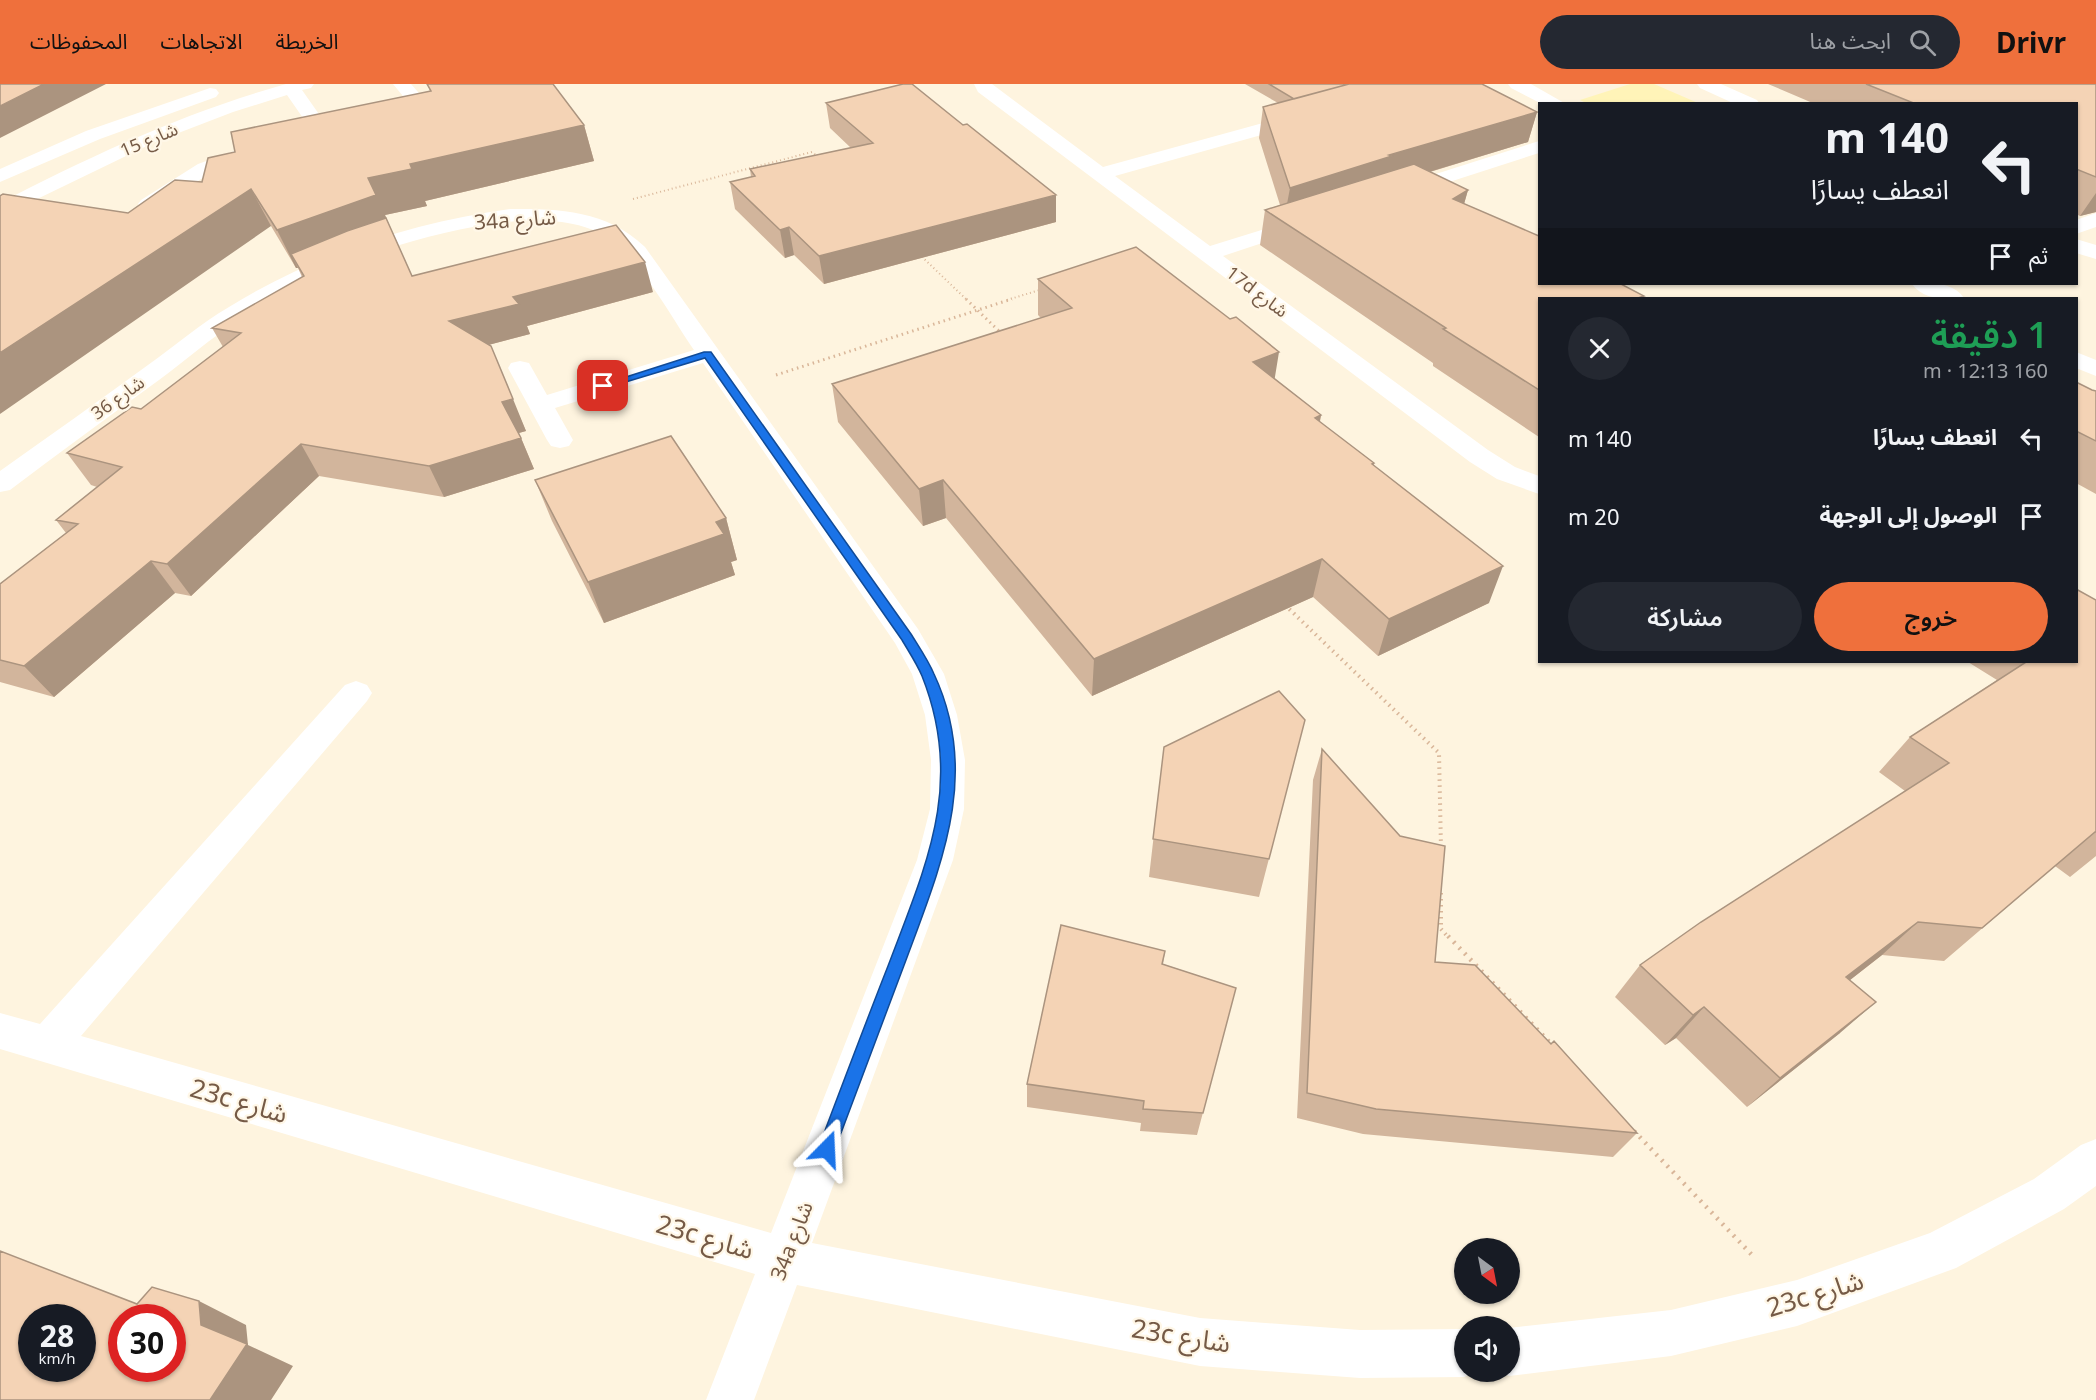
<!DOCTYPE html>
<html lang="ar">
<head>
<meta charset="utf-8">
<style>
  :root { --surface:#171b24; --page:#242831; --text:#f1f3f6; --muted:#9ea1a6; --accent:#ef703c }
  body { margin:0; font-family:"Noto Sans","Noto Sans Arabic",sans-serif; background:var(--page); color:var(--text); direction:rtl; height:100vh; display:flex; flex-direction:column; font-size:22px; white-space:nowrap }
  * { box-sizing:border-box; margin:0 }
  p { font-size:20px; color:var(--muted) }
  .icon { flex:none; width:33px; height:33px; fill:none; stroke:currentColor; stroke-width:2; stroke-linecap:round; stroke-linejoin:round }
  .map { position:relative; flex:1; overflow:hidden; direction:ltr }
  .details { position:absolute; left:1538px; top:213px; width:540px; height:366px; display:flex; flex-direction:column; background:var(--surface); border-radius:0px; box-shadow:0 2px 4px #0004; direction:rtl }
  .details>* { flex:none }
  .top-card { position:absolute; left:1538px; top:18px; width:540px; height:183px; border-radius:0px; box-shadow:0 2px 4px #0004; direction:rtl; background:#171b24; color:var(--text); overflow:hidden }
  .needle { width:39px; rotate:148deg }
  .fabs { position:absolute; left:1454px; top:1154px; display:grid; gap:12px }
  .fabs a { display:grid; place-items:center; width:66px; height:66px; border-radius:50%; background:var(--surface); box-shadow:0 2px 4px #0004; font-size:30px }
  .speed { position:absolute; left:18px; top:1220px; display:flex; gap:12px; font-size:30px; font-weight:700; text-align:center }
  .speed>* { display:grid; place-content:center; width:78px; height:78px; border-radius:50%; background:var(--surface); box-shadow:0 2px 4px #0004; line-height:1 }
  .speed small { font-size:15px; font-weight:400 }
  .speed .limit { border:9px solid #d22; background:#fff; color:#111 }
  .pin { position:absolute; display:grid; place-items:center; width:51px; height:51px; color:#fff; margin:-26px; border-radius:12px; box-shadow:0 3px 9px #0006 }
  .me { position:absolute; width:66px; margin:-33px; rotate:21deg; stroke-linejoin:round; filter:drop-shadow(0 0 4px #0008) }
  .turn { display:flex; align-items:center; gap:21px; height:126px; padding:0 30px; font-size:27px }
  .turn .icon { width:78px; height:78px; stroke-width:2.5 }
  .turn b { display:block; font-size:42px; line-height:51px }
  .then { display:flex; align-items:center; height:57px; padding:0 30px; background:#0003; gap:12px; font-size:22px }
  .round { display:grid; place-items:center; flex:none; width:63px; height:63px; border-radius:32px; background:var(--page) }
  .head { display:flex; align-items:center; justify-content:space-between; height:102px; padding:0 30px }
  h1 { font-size:36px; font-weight:600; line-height:45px; color:#1e9e55 }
  .action { display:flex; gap:12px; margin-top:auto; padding:12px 30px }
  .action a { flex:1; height:69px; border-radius:36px; background:var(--accent); color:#111; font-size:24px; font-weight:600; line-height:69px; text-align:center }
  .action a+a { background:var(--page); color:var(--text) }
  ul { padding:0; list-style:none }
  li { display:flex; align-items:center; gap:18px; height:78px; padding:0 30px }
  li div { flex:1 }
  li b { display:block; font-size:22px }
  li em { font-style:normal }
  header { display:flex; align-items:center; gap:36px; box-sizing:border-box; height:84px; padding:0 30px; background:var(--accent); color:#111 }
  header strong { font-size:28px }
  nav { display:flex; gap:33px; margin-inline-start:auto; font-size:21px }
  .search { width:420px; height:54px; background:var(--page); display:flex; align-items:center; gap:15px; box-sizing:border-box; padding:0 21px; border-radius:33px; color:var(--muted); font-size:22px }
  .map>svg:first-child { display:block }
</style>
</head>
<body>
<header>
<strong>Drivr</strong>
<div class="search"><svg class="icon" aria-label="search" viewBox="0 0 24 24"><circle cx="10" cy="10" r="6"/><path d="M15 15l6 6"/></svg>ابحث هنا</div>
<nav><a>الخريطة</a><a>الاتجاهات</a><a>المحفوظات</a></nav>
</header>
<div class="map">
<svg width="2096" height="1316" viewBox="0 0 2096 1316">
  <rect width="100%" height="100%" fill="#fef4df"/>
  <!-- sand -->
  <path fill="#fff4b8" d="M1630 0H1654L1698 19 1588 20 1580 16Z"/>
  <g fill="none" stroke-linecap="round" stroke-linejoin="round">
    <!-- path-far3 -->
    <path stroke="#d9b699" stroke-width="2" stroke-dasharray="1 3" stroke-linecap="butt" d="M633 115 812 68 818 73
      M919 170 967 216
      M1007 216 1043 205"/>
    <!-- path-far2 -->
    <path stroke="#d9b699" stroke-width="3" stroke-dasharray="1.5 4" stroke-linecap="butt" d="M966 215 1002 250
      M776 291 1012 215"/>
    <!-- path-far1 -->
    <path stroke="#d9b699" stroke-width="4" stroke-dasharray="1.5 4.5" stroke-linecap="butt" d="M1285 521 1439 669 1441 765
      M1441 809V845L1449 854"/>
    <!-- path -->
    <path stroke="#d9b699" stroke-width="4.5" stroke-dasharray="2 6" stroke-linecap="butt" d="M1448 852 1554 963
      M1634 1047 1753 1172"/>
    <!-- minor -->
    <path fill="#fff" fill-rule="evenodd" d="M286 0H314L311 4 302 6 335 53 333 57H319L287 11 233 28 155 58 0 133V119C92 71 186 28 286 0Z
      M393 0H411L425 16V25C417 37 400 47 385 43L383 39C388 32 400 29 407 23V17Z
      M974 0H992L1103 83 1296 30H1308L1311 34 1308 38 1115 92 1210 162 1297 135 1304 133 1311 135 1314 139 1311 143 1223 172 1488 366 1515 383 1539 392V410L1497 395 1470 378 978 8Z
      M1508 0H1531L1566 20H1542L1511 4Z
      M1697 0H1721L1757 16 1760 20H1735L1700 4Z
      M210 4 216 5 219 9 216 13 100 55 0 98V85L86 47Z
      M1539 57V69L1409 111H1395L1392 107 1395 103Z
      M248 62 255 64 258 68 255 72 212 88 155 124H141L138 120 141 116 198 80Z
      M510 125C561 125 606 126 645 163L918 545 944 590 957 631 965 676 964 725 953 776 812 1159 1200 1234 1360 1246 1464 1245V1287H1478L1464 1293 1360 1294 1200 1282 797 1201 754 1316H706L755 1190 0 965V929L40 940 345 601 356 597 367 601 372 609 367 617 81 952 771 1149 917 776 930 725 931 676 925 631 912 590 895 559 703 279 555 324 573 356 569 362 560 364 551 362 547 356 508 284 511 279 520 277 529 279 547 311 694 266C671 233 637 169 602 150 570 133 525 135 491 140 403 153 313 188 239 236 211 254 186 276 159 296 109 332 59 369 10 406L0 408V387C49 352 99 317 148 281 175 262 200 240 229 223 315 170 411 139 510 125Z
      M2096 129V143L2076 150V136Z
      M2076 155 2096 161V175L2076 169Z
      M1912 200C1929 198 1953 198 1964 214 1947 216 1923 216 1912 200Z
      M2076 268 2096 276V292L2076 284Z
      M2096 1055V1102L2064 1125 1956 1184 1797 1242 1671 1272 1509 1292 1498 1287H1509V1244L1671 1226 1797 1196 1930 1149 2034 1095 2081 1061Z"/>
  </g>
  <!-- wall -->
  <path fill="#d2b59c" d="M427 0 584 41 594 77 425 117 427 122 385 131 412 192 653 208 527 242 530 250 488 261 526 347 519 349 534 385 444 413 319 392 191 512 175 509 54 613 0 598V500L66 449 56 436 97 403 91 401 67 369 141 325 223 263 212 244 302 193 298 184H296L271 142 128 129 202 98 235 68 430 7Z
    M1245 0H1482L1537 28 1528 58 1430 88 1468 106 1464 120 1539 214V353L1433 282V279L1260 161 1265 126 1280 121 1259 54 1263 23 1278 19Z
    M1768 0H2096V128L2080 132 2076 130V20H1815Z
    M826 19 1056 138 824 200 794 171 785 174 735 125 730 98 751 93 750 85 851 64 830 44Z
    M1038 195 1274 294 1321 331 1320 338 1374 379V382L1489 519 1378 572 1313 513 1092 612 946 434 923 442 838 338 832 300 1041 234 1038 231Z
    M2076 298 2092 306 2096 307V410L2076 399Z
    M535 396 726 434 737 476 731 478 735 491 604 539 552 437Z
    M2096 516V772L2070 793 2055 782 1944 877 1882 871 1850 896 1840 949 1747 1023 1676 954 1665 961 1615 913 1640 881 1905 707 1879 688 1910 653 1997 596 1968 578H2076Z
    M1305 636 1259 813 1149 793 1164 663Z
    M1322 665 1435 878 1637 1049 1613 1073 1363 1050 1297 1034 1313 696Z
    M1165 867 1163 880 1236 904 1197 1051 1140 1047 1141 1039 1027 1023V1000Z"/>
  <!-- shaded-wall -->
  <path fill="#ab947f" d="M44 0H106L0 54V22Z
    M1537 28 1528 58 1386 101 1284 136 1290 104 1389 71Z
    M584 41 594 77 425 117 427 122 385 131 392 148 291 170 298 184H296L277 146 368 94 410 80Z
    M251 105 271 142 0 330V269Z
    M1468 106 1458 141 1453 115Z
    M2096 109V128L2080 132Z
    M1056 111V138L824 200 819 172Z
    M789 143 794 171 785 174 780 146Z
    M645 178 653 208 527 242 530 250 462 268 449 237 513 213Z
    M1279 268 1273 305 1253 278Z
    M513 315 526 347 515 350 502 318Z
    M1321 331 1313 369 1315 334Z
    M521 354 534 385 444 413 429 382Z
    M301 360 319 392 191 512 167 480Z
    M943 396 946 434 923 442 919 405Z
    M726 434 737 476 731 478 735 491 604 539 588 498 716 438Z
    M1322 475 1313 513 1092 612 1094 575Z
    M151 477 175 509 54 613 24 582Z
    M1503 482 1489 519 1378 572 1389 535Z
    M1918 838 1882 871 1813 925 1846 893Z
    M1876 918 1840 949 1747 1023 1780 994Z
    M1704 923 1676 954 1665 961 1693 931Z
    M199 1217 246 1241 248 1261 293 1282 271 1316H210L201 1241Z"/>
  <!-- building -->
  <path fill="#f4d3b5" stroke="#ab947f" stroke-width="1.5" fill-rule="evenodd" d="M0 0H44L0 22Z
    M427 0H553L584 41 410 80 412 85 368 94 376 111 277 146 251 105 0 269V112L3 110 128 129 175 96 202 98 208 74 235 68 231 48 431 7Z
    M903 0H912L963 41 967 40 1056 111 819 172 789 143 780 146 730 98 755 92 750 85 873 59 826 19Z
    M1269 0H1349L1294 15Z
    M1349 0H1482L1537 28 1389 71 1392 72 1290 104 1263 23Z
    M1866 0H2096V93L2076 85V20H1916Z
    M1414 80 1468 106 1453 115 1539 152V200H1621L1644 212 1638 214H1539V306L1443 245 1446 244 1265 126Z
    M386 134 412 192 616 141 645 178 513 213 519 220 449 237 491 262 513 315 502 318 521 354 429 382 301 360 167 480 151 477 24 582 0 576V500L78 440 56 436 122 383 67 369 132 323 141 325 241 249 212 244 304 192 291 170 347 147Z
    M1136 163 1230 235 1236 233 1279 268 1253 278 1321 331 1315 334 1374 379 1372 380 1503 482 1389 535 1322 475 1094 575 943 396 919 405 832 300 1072 224 1038 195Z
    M2076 298 2092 306 2096 307V357L2076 347Z
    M671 352 726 434 716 438 724 450 588 498 535 396Z
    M2076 505 2096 516V748H2095L1982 844 1918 838 1846 893 1876 918 1780 994 1704 923 1693 931 1640 881 1701 838 1949 679 1910 653 2026 578H2076Z
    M1279 607 1305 636 1269 775 1153 755 1164 663Z
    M1322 665 1400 752 1445 762 1435 878 1475 881 1551 960 1554 957 1637 1049 1376 1025 1307 1009Z
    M1061 841 1165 867 1162 880 1236 904 1203 1029 1143 1025 1144 1017 1027 1000Z
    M0 1167 137 1220 152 1203 199 1217 201 1241 247 1260 210 1316H0ZM32 1233H82V1284H32ZM122 1233H172V1284H122Z"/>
  <!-- route -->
  <path fill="#1a73e8" stroke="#114b97" stroke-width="1.5" d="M704 268H711L911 550C919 563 928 576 934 590 981 690 941 781 906 876 882 939 859 1002 835 1065L833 1071 827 1074 820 1071 818 1065C841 1004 864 943 888 882 926 781 965 700 922 592 917 580 909 568 902 556L705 274 606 304 598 302Z"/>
  <g text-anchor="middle" stroke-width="4.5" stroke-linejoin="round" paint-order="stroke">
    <!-- far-street labels -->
    <g font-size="18" fill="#755a46" stroke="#fff7e7">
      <text transform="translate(149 56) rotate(-23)" y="6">شارع 15</text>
      <text transform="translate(1257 208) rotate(37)" y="6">17d شارع</text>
      <text transform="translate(118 314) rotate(-36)" y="6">شارع 36</text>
    </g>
    <!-- street labels -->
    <g font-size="21" fill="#755a46" stroke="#fff7e7">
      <text transform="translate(515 136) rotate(-4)" y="7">34a شارع</text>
      <text transform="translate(792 1157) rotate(-69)" y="7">34a شارع</text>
    </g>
    <!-- near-street labels -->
    <g font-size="26" fill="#755a46" stroke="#fff7e7">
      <text transform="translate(239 1017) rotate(16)" y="9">23c شارع</text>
      <text transform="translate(705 1153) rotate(16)" y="9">23c شارع</text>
      <text transform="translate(1815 1210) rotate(-17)" y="9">23c شارع</text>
      <text transform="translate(1181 1252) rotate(9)" y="9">23c شارع</text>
    </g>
  </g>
</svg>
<div class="fabs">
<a><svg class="needle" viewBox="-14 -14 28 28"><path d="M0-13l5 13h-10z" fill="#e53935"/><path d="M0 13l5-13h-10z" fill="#9ea1a6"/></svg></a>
<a><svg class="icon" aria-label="sound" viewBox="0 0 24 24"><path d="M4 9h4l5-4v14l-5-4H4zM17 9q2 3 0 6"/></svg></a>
</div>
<div class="speed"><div>28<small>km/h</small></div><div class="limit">30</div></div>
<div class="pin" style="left:603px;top:302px;background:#d93025"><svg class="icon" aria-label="arrive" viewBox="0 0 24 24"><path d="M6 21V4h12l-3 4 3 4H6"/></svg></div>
<svg class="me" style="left:827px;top:1065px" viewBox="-20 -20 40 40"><path d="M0-17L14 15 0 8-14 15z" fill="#1a73e8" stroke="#fff" stroke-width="4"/></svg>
<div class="top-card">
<div class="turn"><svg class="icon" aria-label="left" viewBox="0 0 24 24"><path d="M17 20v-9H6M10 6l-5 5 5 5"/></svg><div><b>140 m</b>انعطف يسارًا</div></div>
<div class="then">ثم<svg class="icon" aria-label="arrive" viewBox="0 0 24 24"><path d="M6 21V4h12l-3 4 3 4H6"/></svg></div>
</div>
<section class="details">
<div class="head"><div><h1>1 دقيقة</h1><p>160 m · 12:13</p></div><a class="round"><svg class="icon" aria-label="close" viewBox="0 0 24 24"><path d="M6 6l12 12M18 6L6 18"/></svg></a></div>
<ul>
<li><svg class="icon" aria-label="left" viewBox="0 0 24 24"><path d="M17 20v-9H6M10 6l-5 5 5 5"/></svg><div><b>انعطف يسارًا</b></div><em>140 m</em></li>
<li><svg class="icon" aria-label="arrive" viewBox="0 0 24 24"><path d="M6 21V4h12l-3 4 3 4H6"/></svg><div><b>الوصول إلى الوجهة</b></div><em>20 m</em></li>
</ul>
<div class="action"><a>خروج</a><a>مشاركة</a></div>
</section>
</div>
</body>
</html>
